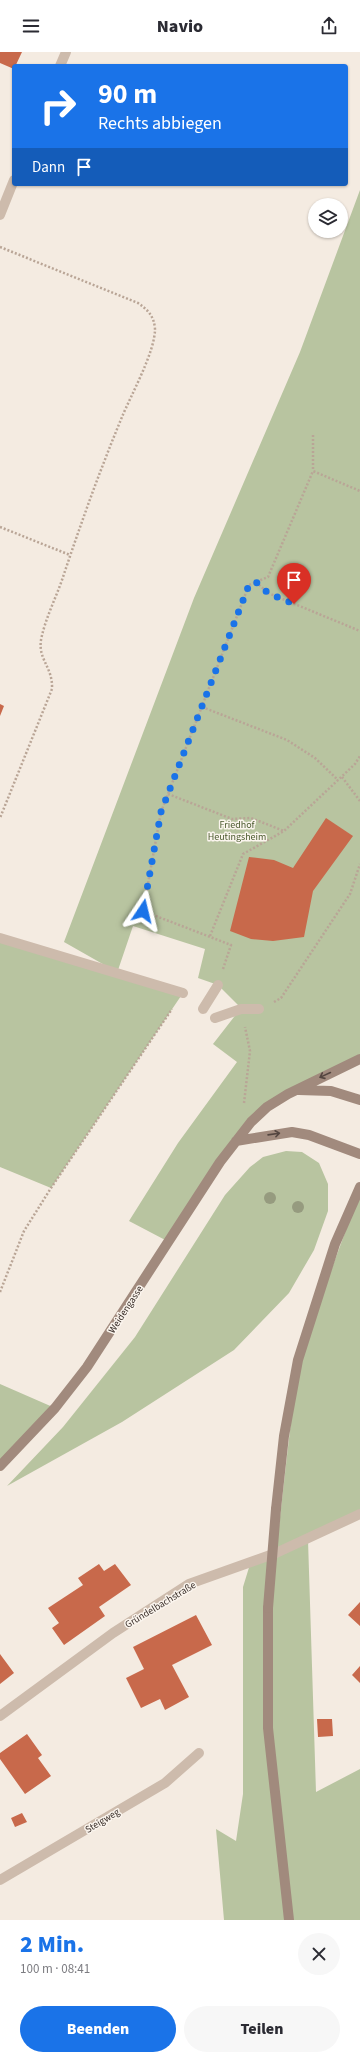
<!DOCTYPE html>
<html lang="de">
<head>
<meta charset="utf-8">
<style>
  :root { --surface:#fff; --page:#f7f7f7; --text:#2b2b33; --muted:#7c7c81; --accent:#1a73e8 }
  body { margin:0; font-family:"Source Sans 3",sans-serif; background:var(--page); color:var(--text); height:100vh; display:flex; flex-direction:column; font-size:15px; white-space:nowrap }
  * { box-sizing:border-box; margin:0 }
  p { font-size:13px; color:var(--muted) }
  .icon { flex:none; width:22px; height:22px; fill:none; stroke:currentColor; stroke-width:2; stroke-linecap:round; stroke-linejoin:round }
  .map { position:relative; height:1868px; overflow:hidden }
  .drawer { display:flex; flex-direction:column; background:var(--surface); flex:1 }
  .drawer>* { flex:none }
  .hud { position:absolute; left:12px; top:12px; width:336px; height:122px; border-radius:4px; box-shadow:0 1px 3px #0004; background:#1a73e8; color:#fff; overflow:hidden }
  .tools { position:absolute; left:308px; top:146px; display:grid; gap:8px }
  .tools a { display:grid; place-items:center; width:40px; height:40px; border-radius:50%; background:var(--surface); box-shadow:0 1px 3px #0004; font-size:20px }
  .pin { position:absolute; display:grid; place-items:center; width:34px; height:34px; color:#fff; margin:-41px -17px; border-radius:50% 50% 50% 0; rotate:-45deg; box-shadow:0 0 4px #0007 }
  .pin .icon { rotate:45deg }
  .me { position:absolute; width:44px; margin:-22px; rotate:10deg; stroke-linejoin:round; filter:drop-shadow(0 0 3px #0008) }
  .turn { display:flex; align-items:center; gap:14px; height:84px; padding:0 20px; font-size:18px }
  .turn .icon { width:52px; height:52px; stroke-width:2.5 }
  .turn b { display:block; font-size:28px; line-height:34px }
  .then { display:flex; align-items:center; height:38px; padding:0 20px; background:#0003; gap:8px; font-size:15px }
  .round { display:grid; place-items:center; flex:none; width:42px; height:42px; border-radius:21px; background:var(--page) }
  .overview { display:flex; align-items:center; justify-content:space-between; height:68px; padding:0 20px }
  h1 { font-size:24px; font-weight:800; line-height:30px; color:var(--accent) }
  .primary-button { display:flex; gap:8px; margin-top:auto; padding:8px 20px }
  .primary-button a { flex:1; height:46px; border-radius:24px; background:var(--accent); color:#fff; font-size:16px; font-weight:800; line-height:46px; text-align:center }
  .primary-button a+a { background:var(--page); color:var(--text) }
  header { display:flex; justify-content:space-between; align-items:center; height:52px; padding:0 20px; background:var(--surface); font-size:18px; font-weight:800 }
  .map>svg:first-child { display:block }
</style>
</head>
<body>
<header><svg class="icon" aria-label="menu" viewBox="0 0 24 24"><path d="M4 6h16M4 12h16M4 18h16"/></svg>Navio<svg class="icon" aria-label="share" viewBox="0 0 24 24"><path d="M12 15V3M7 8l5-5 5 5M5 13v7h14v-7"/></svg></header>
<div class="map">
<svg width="360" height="1868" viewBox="0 0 360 1868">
  <rect width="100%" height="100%" fill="#f4ebe1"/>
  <!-- green -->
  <path fill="#b8c4a0" d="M360 138V1007L321 1025 251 1070 169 1190 129 1169 178 1091 237 1010 213 992 241 956 218 933 198 926 205 897 133 874 117 921 183 941 51 1136 0 1115V885L115 919 64 890 194 546 300 300Z
    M286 1099 302 1100 319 1111 328 1132V1159L314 1198 289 1241 234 1298 122 1370 7 1434 63 1375 135 1285 225 1143 250 1115 263 1105Z
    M360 1140V1462L308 1488 316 1740 360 1717V1868H224L216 1777 236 1789 243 1742V1535L251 1509 276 1500 298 1308Z
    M0 1332 55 1356 0 1414Z"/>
  <!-- building -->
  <path fill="#c8694b" d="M0 0H22L14 17 0 11Z
    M0 652 4 654 0 664Z
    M326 766 353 784 313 839 304 885 273 889 251 887 230 879 249 805 274 808 293 816Z
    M99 1512 104 1519 115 1512 131 1533 99 1555 105 1564 64 1593 52 1576 59 1571 48 1556 83 1533 78 1526Z
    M360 1550V1574L348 1563Z
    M196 1563 212 1593 172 1613 189 1645 165 1658 160 1647 141 1656 126 1626 144 1617 133 1595Z
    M0 1602 14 1621 0 1632Z
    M360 1614V1631L352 1623Z
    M317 1667H332L333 1684 318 1685Z
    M27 1682 42 1703 38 1706 51 1724 25 1742 0 1707V1701Z
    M22 1761 27 1770 15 1775 11 1766Z"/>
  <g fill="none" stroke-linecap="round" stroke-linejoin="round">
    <!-- path -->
    <path stroke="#b9a596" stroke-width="2.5" stroke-dasharray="2 2" stroke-linecap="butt" d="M0 195 138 251C148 258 154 264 155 277 155 300 131 343 122 365 100 418 81 471 63 525 56 546 45 567 41 588 38 608 53 615 52 637L0 766
      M313 383V419
      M0 475 70 503
      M256 530 268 541 360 579
      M202 655 287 688 315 706 338 728
      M342 725 360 749
      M168 742 232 767 251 766 284 779
      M210 884 243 802 284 779 355 712 360 704
      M223 917 231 893 143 859 161 760 249 533 268 525 313 419 360 439
      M274 950 281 946 350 842 360 812
      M244 1051 250 999 245 975
      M0 1240 24 1179 51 1136 172 957"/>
    <!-- lane -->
    <path stroke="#cdbbac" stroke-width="10" d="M0 886 183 941
      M203 957 218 933
      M215 966 241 957H259
      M0 1828 165 1731 199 1701"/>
    <!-- street -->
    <path stroke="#cdbbac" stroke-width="10" d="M60 14 66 0
      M0 163 14 128
      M0 1664 113 1581 189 1532 276 1501 360 1462"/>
    <!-- secondary -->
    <path stroke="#a18a7d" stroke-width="10" d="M299 1038 331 1039 360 1048
      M236 1089 292 1080 309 1083 360 1102
      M0 1414 55 1356 87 1315 220 1110 251 1070 267 1055 288 1042 360 1007
      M276 1457 284 1384 298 1308 335 1192 360 1135
      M268 1556V1676L289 1868"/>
    <!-- secondary-bridge -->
    <path stroke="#a18a7d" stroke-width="10" d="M268 1556 276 1457"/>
  </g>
  <!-- trees -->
  <g fill="#969b7f">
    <circle cx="270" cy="1146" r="6"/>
    <circle cx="298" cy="1155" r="6"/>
  </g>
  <!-- one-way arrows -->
  <defs><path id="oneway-shaft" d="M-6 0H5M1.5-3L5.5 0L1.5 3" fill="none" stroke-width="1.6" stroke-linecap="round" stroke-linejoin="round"/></defs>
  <g stroke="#544640">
    <use href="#oneway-shaft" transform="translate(325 1023) rotate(155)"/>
    <use href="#oneway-shaft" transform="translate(274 1082) rotate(-8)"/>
  </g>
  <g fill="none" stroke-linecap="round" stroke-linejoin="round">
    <!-- route -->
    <path stroke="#1a73e8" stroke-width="7" stroke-dasharray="0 12.6" d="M143 859 161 760 249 533 256 530 268 541 294 552"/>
  </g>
  <g text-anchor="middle" stroke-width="3" stroke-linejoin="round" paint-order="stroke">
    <!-- park labels -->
    <g font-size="10" fill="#4a5a2e" stroke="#fbf5ee">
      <text x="237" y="776">Friedhof<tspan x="237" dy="12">Heutingsheim</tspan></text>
    </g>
    <!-- street labels -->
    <g font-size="10" fill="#3b302b" stroke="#fbf5ee">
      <text transform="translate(125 1257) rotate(-57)" y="4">Weidengasse</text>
      <text transform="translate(160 1552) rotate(-31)" y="4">Gründelbachstraße</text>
      <text transform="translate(102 1768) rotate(-31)" y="4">Steigweg</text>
    </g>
  </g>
</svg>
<div class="tools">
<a><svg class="icon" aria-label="layers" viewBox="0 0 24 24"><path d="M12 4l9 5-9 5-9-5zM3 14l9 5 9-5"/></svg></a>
</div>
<div class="pin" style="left:294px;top:552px;background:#d93025"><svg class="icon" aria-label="arrive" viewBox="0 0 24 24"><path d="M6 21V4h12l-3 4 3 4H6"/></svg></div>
<svg class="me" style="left:143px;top:859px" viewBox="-20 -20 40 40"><path d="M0-17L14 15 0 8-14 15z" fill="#1a73e8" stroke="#fff" stroke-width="4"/></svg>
<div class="hud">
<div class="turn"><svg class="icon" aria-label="right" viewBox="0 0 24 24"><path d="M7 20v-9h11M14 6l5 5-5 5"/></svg><div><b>90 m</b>Rechts abbiegen</div></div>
<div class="then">Dann<svg class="icon" aria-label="arrive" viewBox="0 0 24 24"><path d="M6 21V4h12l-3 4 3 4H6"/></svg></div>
</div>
</div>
<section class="drawer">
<div class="overview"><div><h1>2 Min.</h1><p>100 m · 08:41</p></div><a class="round"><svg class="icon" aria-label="close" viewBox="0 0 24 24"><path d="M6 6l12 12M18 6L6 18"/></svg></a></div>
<div class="primary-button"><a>Beenden</a><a>Teilen</a></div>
</section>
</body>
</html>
